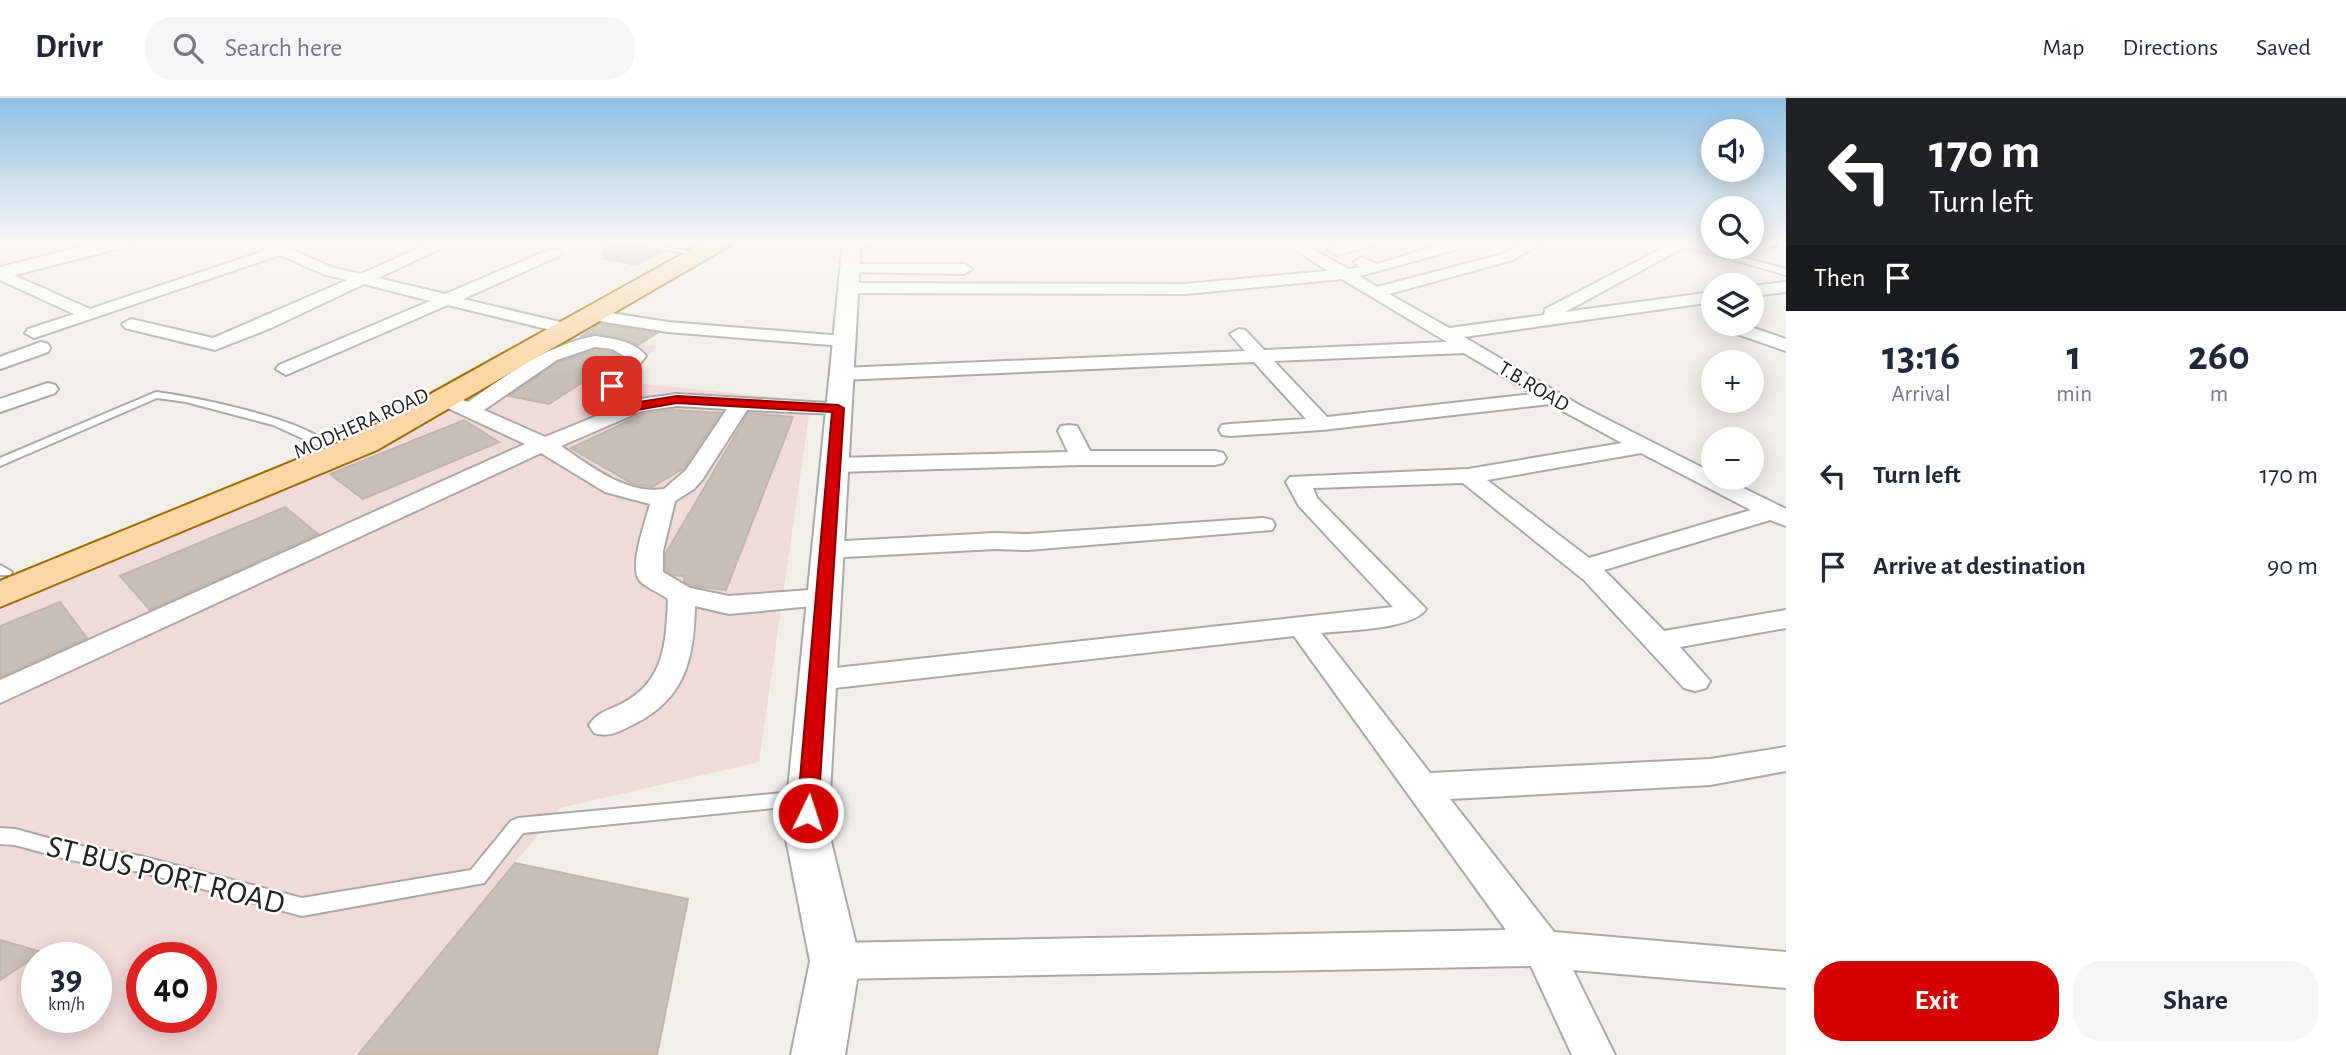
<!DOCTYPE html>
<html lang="en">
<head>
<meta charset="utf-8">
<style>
  :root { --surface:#fff; --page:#f6f6f7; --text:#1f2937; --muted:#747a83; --line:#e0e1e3; --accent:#d40000 }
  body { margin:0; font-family:"Alegreya Sans",sans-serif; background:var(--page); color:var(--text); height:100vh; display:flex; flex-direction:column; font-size:26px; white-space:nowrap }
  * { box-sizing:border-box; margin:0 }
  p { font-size:23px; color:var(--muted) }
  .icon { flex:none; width:38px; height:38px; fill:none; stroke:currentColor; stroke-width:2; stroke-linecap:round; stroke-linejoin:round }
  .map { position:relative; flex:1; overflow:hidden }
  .side { display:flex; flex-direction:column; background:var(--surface); width:560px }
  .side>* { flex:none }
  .guide { background:#202124; color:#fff; overflow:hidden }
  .fabs { position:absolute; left:1701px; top:21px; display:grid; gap:14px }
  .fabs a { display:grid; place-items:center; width:63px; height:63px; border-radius:50%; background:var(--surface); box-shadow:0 4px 18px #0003; font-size:35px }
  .speed { position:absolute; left:21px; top:844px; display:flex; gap:14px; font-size:35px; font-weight:700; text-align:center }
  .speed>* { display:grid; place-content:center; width:91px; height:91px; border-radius:50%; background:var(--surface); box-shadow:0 4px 18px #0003; line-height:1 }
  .speed small { font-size:18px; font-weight:400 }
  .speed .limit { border:10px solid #d22; background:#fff; color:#111 }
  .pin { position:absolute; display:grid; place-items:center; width:60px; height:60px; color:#fff; margin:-30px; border-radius:14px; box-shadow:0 4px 10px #0006 }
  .me { position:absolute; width:77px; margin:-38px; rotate:4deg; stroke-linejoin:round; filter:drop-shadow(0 0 5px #0008) }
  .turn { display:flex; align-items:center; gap:24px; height:147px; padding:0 28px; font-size:32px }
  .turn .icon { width:91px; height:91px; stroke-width:2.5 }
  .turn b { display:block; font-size:49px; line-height:60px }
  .then { display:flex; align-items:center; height:66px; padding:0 28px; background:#0003; gap:14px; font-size:26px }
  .eta { display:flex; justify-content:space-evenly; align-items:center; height:119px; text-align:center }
  .eta b { font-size:42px; font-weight:600; line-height:49px }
  .button { display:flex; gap:14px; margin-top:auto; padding:14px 28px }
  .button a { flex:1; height:80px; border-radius:28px; background:var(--accent); color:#fff; font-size:28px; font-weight:600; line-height:80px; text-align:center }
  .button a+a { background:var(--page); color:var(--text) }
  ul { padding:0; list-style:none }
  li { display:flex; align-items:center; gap:21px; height:91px; padding:0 28px }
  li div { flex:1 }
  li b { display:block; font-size:26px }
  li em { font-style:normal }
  header { display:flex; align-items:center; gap:42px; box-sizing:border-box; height:98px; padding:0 35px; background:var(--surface); border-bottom:2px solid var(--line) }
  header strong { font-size:33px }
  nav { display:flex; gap:38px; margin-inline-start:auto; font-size:24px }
  .search { width:490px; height:63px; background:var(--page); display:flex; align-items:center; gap:18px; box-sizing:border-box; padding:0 24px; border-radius:28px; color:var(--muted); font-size:26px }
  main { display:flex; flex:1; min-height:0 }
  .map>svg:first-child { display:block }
</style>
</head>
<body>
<header>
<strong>Drivr</strong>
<div class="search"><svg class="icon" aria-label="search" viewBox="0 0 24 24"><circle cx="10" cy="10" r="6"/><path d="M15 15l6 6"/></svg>Search here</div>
<nav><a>Map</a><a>Directions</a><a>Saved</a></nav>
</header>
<main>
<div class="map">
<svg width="1786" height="957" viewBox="0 0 1786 957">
  <rect width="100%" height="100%" fill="#f2efe9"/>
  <!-- commercial -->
  <path fill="#f2dad9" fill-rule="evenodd" d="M571 239 657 248 625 284 811 303 759 664 560 710 358 957H0V505ZM37 859H96V919H37ZM142 859H201V919H142Z"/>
  <!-- building -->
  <path fill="#c7bfb8" stroke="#c4b6ab" stroke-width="2" d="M604 143H612L615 146 662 154 636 167 603 160Z
    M600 226 657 235 638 247 624 241 595 235 580 239Z
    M595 252 611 254 621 259 549 306 509 298 558 264Z
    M670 312 721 315 684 370 652 389 633 386 571 350 643 316Z
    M748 315 793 319 726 492 691 488 684 483 685 478 672 477 666 472V455Z
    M464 322 499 344 363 401 330 376Z
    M285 409 318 436 150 512 120 478Z
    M60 504 87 540 0 579V528Z
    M515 765 688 801 657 957H358Z
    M0 842 42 854 0 882Z"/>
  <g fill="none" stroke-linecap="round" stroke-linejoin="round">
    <defs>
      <path id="service" d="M615 143H632L693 154 689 156Z
        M1682 143 1786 171V177L1682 147Z
        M156 294C195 299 299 320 327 345L321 348 317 347 273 327 186 304 157 300 0 368V360Z
        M0 467 12 474 10 477H0Z
        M804 693 810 695 813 700 810 705 804 707 523 735 484 785 302 818 140 774 70 762 15 747 0 746V730L15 731 70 746 140 758 302 800 471 772 511 723 518 720Z"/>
      <path id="minor" d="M252 143H271L334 170 361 176 434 143H452L450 146 378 180 445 196 549 152H559L562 155 559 158 463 201 573 227 576 231 567 236 448 207 286 277 276 271 279 267 430 203 364 186 271 230 215 252 125 230 122 226 131 221 213 240 347 182 323 176 280 157 34 240 25 235 28 231 74 216 0 182V171L90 211 267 152Z
        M845 143H876C870 150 851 150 845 143Z
        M985 143H1120L1113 147H992Z
        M1282 143H1299L1348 171 1360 169 1354 164 1362 159 1377 166 1453 143 1461 148 1458 151 1360 178 1377 189 1503 156 1528 143H1546L1513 162 1389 196 1449 230 1544 217 1545 211 1671 146 1668 143H1691L1692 145 1565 214 1713 194V204L1464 239 1579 307 1713 375V380H1723L1786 411V428L1770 422 1604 472 1664 533 1786 512V530L1680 549 1710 583 1706 590 1695 593 1684 590 1584 482 1463 385 1313 390 1317 400 1426 511C1412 532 1346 532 1321 535L1430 675 1710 661 1786 649V673L1710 687 1450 701 1554 834 1786 854V890L1573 872 1615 957H1572L1531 868 835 881 821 876 815 863 821 850 835 845 1506 832 1294 538 817 592 806 589 802 582 806 575 817 572 1393 509 1299 408 1286 384 1290 379 1468 371 1622 345 1550 306 1322 332 1230 338 1222 337 1219 332 1222 327 1230 326 1306 321 1254 264 841 282 831 276 841 270 1245 253 1230 236 1239 231 1245 232 1264 252 1447 244 1342 181 1185 196 848 195 840 190 848 185 1185 186 1328 173ZM1464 255 1533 296 1327 319 1274 263ZM1641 355 1751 412 1589 460 1487 382Z
        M1356 143H1380L1378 146 1336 157 1328 152 1331 149Z
        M849 166H964L972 171 964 176 843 174 841 171Z
        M1786 184V194L1752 198V188Z
        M592 212 668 224 843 238 852 243 843 248 668 234 586 221 583 217 586 213Z
        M1717 226H1742L1786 241V253L1720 230Z
        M595 238C614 241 634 243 646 258L622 288 629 296 640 301 677 296 845 306 848 310 845 314 838 316 747 312 702 382 694 391 675 403 663 453V474L690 490 729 498 824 491 834 494 837 500 834 506 729 516 695 508C694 561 685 601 634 626 620 633 610 640 594 635L589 627C596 615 609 612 621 606 665 584 666 545 668 501 660 495 647 490 640 483 628 470 646 422 650 406L605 394 541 355 0 605V582L525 346 437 305 434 301 437 297 444 295 468 304C509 275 545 248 595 238ZM595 249 612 251 626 259 602 288 621 308 545 339 484 312 557 262ZM677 308 727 311 686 372 664 391C627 397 590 368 561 348L642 313Z
        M41 244 48 246 50 250 48 254 0 271V259Z
        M48 285 55 287 58 291 55 295 0 314V301Z
        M1069 327 1077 328 1090 353H1215L1223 355 1226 360 1223 365 1215 367H1082L834 374 826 372 823 367 826 362 834 360 1068 354 1058 333 1061 328Z
        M1263 420 1272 422 1275 427 1272 432 1028 452 995 451 827 460 818 457 814 452 818 447 827 444 995 435 1028 436Z"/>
      <path id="tertiary" d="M104 143H134L132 147 0 181V169Z
        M843 143H861L828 731 860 863 845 957H791L810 863 784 731Z"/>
      <path id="primary" d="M706 143H732L729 148 377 352 0 509V483L355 338Z"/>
    </defs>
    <!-- service casing -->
    <use href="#service" stroke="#a9a9a9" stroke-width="4"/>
    <!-- minor casing -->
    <use href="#minor" stroke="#a9a9a9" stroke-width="4"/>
    <!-- tertiary casing -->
    <use href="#tertiary" stroke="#a9a9a9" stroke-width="4"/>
    <!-- primary casing -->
    <use href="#primary" stroke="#a06b00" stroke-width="4"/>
    <!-- service -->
    <use href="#service" fill="#fff" fill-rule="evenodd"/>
    <!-- minor -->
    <use href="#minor" fill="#fff" fill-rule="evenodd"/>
    <!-- tertiary -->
    <use href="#tertiary" fill="#fff" fill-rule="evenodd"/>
    <!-- primary -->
    <use href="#primary" fill="#fcd6a4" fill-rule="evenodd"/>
    <!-- rail -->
    <path stroke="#707070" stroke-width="3.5" stroke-dasharray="9 9" stroke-linecap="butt" d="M1752 143 1786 152"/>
  </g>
  <!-- sky -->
  <linearGradient id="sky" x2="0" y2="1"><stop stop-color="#8fc0e4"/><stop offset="0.52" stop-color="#f9f8f5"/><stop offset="1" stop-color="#f9f8f5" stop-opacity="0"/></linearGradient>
  <rect width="1786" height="277" fill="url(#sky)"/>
  <!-- route -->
  <path fill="#d40000" stroke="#8a0000" stroke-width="2" d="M612 284 616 285 626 297 639 304 677 298 838 307 844 310 818 715 815 721 808 723 800 721 797 715 832 314 677 305 637 312 617 303 606 288Z"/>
  <g text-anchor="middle" stroke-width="5" stroke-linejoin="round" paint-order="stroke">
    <!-- far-street labels -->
    <g font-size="21" fill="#222" stroke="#fff">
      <text transform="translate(1534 288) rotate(31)" y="7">T.B.ROAD</text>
      <text transform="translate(361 325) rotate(-24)" y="7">MODHERA ROAD</text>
    </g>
    <!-- near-street labels -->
    <g font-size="32" fill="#222" stroke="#fff">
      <text transform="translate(166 776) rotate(14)" y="11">ST BUS PORT ROAD</text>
    </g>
  </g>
</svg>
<div class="fabs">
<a><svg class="icon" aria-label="sound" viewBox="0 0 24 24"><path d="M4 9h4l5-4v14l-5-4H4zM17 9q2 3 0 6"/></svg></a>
<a><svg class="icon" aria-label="search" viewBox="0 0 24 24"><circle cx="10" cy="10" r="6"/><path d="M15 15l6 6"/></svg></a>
<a><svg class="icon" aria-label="layers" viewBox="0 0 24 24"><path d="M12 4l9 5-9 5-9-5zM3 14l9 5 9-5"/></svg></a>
<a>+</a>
<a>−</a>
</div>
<div class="speed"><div>39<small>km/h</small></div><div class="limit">40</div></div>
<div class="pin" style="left:612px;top:288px;background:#d93025"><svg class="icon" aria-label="arrive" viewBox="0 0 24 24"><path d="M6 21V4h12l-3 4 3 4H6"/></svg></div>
<svg class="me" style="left:808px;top:715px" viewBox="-20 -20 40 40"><circle r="17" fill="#d40000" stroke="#fff" stroke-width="3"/><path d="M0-11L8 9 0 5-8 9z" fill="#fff"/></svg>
</div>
<section class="side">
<div class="guide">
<div class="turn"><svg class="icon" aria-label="left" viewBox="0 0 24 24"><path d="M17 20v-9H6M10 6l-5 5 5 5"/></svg><div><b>170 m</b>Turn left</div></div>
<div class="then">Then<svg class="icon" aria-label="arrive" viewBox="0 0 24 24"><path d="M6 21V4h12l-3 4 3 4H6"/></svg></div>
</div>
<div class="eta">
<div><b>13:16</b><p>Arrival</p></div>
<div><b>1</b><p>min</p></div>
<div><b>260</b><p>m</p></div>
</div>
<ul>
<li><svg class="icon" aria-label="left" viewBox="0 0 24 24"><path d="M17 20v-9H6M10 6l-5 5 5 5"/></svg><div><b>Turn left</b></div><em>170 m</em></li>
<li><svg class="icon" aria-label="arrive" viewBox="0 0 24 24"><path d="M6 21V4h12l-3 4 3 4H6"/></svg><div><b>Arrive at destination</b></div><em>90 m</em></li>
</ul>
<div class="button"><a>Exit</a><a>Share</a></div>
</section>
</main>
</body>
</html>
